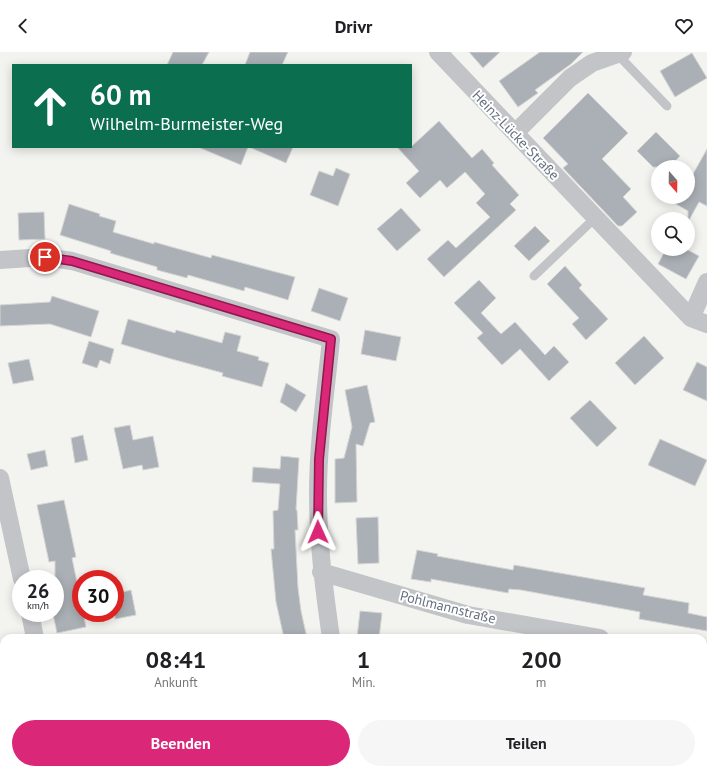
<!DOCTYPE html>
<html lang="de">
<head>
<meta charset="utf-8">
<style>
  :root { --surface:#fff; --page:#f6f6f6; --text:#202124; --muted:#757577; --accent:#db2777 }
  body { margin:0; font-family:"PT Sans",sans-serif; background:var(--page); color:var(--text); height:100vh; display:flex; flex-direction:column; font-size:15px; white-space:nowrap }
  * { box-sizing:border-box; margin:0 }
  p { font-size:13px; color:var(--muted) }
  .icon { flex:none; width:22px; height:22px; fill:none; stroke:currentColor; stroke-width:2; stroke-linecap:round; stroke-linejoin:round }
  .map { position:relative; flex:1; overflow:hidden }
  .sheet { position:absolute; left:0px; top:582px; width:707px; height:140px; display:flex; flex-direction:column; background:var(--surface); border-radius:12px 12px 0 0; box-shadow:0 2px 10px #0003 }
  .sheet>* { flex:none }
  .top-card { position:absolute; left:12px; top:12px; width:400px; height:84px; border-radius:0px; box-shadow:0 2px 10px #0003; background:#0b6e4f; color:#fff; overflow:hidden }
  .needle { width:26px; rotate:160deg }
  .fabs { position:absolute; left:651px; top:108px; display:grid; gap:8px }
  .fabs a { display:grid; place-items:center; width:44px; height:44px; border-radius:50%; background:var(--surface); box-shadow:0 2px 10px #0003; font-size:20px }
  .speed { position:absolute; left:12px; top:518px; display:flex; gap:8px; font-size:20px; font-weight:700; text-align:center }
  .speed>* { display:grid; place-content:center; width:52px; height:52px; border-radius:50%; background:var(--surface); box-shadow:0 2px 10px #0003; line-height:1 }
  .speed small { font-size:10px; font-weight:400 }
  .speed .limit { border:6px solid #d22; background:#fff; color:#111 }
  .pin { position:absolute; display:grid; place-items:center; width:34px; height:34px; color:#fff; margin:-17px; border:2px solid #fff; border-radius:50%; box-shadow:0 1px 4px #0007 }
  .me { position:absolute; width:44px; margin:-22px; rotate:359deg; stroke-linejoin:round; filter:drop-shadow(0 0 3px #0008) }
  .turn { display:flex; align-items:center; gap:14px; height:84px; padding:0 12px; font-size:18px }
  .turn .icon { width:52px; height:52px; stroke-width:2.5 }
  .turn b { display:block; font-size:28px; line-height:34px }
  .eta { display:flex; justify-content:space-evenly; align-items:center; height:68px; text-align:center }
  .eta b { font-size:24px; font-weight:600; line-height:28px }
  .button { display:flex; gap:8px; margin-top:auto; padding:8px 12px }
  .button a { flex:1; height:46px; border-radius:24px; background:var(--accent); color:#fff; font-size:16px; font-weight:600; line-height:46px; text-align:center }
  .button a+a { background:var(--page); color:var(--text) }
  header { display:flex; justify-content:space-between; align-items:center; height:52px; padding:0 12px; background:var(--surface); font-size:18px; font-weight:600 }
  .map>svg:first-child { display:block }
</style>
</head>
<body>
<header><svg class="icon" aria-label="back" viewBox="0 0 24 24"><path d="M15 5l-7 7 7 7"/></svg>Drivr<svg class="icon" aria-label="heart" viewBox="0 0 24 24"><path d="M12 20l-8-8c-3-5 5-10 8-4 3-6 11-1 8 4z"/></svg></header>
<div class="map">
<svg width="707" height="722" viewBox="0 0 707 722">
  <rect width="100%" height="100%" fill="#f3f4f0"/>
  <!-- building -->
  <path fill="#aab0b5" stroke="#d5d5d3" d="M173 0H209L202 13H167Z
    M250 0H288L282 13H245Z
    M469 0H500L483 16Z
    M540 0H583L571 12 535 38 538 41 518 55 499 29Z
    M692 1 707 26 675 45 660 19Z
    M588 41 628 81 602 107 631 137 623 145 637 160 622 174H618L563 116 568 112 543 86Z
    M439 69 472 106 482 97 494 111 492 113 519 143 510 152 516 158 444 225 427 207 448 188 456 196 490 165 476 151 485 142 465 120 447 136 440 128 420 146 406 131 419 119 397 95H411Z
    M656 80 680 104 670 115H653L637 99Z
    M198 95H248L241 113Z
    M249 95H293L286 111Z
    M707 97V154L699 150 688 170V159L664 145H688V131Z
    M336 116 350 122 338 154 310 143 319 119 333 124Z
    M69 152 100 162 99 164 116 169 113 180 154 192V190L211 206 212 203 295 225 288 248 245 235 244 239 188 223 187 226 157 218V215L110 201 111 199 60 183Z
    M401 156 421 178 397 199 377 177Z
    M44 160 45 187 19 188 18 161Z
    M535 174 550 189 529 209 514 194Z
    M666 197H686L699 204 686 227 658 212Z
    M565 214 582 233 579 236 608 267 586 288 572 272 579 266 547 232Z
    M479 228 496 246 481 261 501 282 515 270 545 303 554 294 569 310 549 329 520 297 502 313 477 286 483 281 454 251Z
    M319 236 348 246 340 269 311 259Z
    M52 244 99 259 91 285 50 272 0 274V253L50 250Z
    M128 267 175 281 176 278 222 291 225 280 241 284 237 299 259 305 258 308 269 311 262 335 222 324 223 321 168 306 121 292Z
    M365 278 401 285 396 309 361 302Z
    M644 284 664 306 635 333 615 311Z
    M89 289 114 297 110 312 100 308 97 316 82 311Z
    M29 307 34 328 13 332 8 311Z
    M697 310 707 315V349L683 338Z
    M286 331 306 343 296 360 280 350Z
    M367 333 375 370 370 371 363 394 356 392 357 450 335 451V407L344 406 352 375 345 338Z
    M590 348 617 376 597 395 570 366Z
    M130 373 133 388 153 384 159 415 143 418 142 413 123 417 114 376Z
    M83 383 88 408 75 411 71 386Z
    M660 387 707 408 695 434 648 413Z
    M45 398 48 414 31 418 27 402Z
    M281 404 299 406 296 458H297L298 478H295L298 536 301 559 307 586H284L276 550 271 497H274L273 459 278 458 280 432 252 430 253 415 280 417Z
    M64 448 76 505 72 506 81 550V561H83L86 575 57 581 53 562H55V509L49 510 37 453Z
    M378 465 379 511 358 512 356 466Z
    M417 498 438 502 437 504 513 518 514 513 645 536 643 543 689 551 688 561 707 565V579L639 567 640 560 521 538 509 537 508 541 431 527V530L411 527Z
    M131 538 136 563 115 567V542Z
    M360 559 382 561 379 586H357Z"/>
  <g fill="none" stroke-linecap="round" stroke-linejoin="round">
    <!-- service -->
    <path stroke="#c2c4c8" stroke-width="9" d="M617 2 667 54
      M534 224 595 166"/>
    <!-- minor -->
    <path stroke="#c2c4c8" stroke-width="18" d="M438 0 691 266 707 272
      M515 81 570 26 592 11 623 0
      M0 208 45 205 72 209 331 287C326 338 318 390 318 441 318 490 324 537 331 586
      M691 266 707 230
      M0 426 22 527
      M321 520 468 563 600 586
      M30 561 35 586
      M703 604 707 605
      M64 718 65 722
      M359 718 360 722
      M649 718 650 722
      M130 722 149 718"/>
  </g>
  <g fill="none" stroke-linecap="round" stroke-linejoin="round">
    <defs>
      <path id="route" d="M45 205 72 209 331 287 319 407 318 480"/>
    </defs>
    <!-- route casing -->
    <use href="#route" stroke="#8e194d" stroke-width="10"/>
    <!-- route -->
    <use href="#route" stroke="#db2777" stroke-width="7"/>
  </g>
  <g text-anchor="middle" stroke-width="4" stroke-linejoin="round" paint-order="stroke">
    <!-- street labels -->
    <g font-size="14" fill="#647180" stroke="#fff">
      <text transform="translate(516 83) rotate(46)" y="5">Heinz-Lücke-Straße</text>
      <text transform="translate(448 555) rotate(14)" y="5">Pohlmannstraße</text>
    </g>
  </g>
</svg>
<div class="fabs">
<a><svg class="needle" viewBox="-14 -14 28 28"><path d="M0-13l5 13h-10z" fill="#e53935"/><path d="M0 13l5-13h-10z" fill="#757577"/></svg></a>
<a><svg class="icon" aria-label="search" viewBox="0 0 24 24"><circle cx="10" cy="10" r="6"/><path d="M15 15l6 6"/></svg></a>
</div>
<div class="speed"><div>26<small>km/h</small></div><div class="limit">30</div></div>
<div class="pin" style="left:45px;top:205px;background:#d93025"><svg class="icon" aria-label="arrive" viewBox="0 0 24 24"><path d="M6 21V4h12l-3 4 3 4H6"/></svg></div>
<svg class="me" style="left:318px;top:480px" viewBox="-20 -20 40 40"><path d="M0-17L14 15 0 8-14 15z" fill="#db2777" stroke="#fff" stroke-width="4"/></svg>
<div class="top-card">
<div class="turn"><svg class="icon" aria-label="ahead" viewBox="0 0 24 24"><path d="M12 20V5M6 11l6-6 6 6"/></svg><div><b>60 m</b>Wilhelm-Burmeister-Weg</div></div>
</div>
<section class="sheet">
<div class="eta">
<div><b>08:41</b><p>Ankunft</p></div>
<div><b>1</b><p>Min.</p></div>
<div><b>200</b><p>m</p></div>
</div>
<div class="button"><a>Beenden</a><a>Teilen</a></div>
</section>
</div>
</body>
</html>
